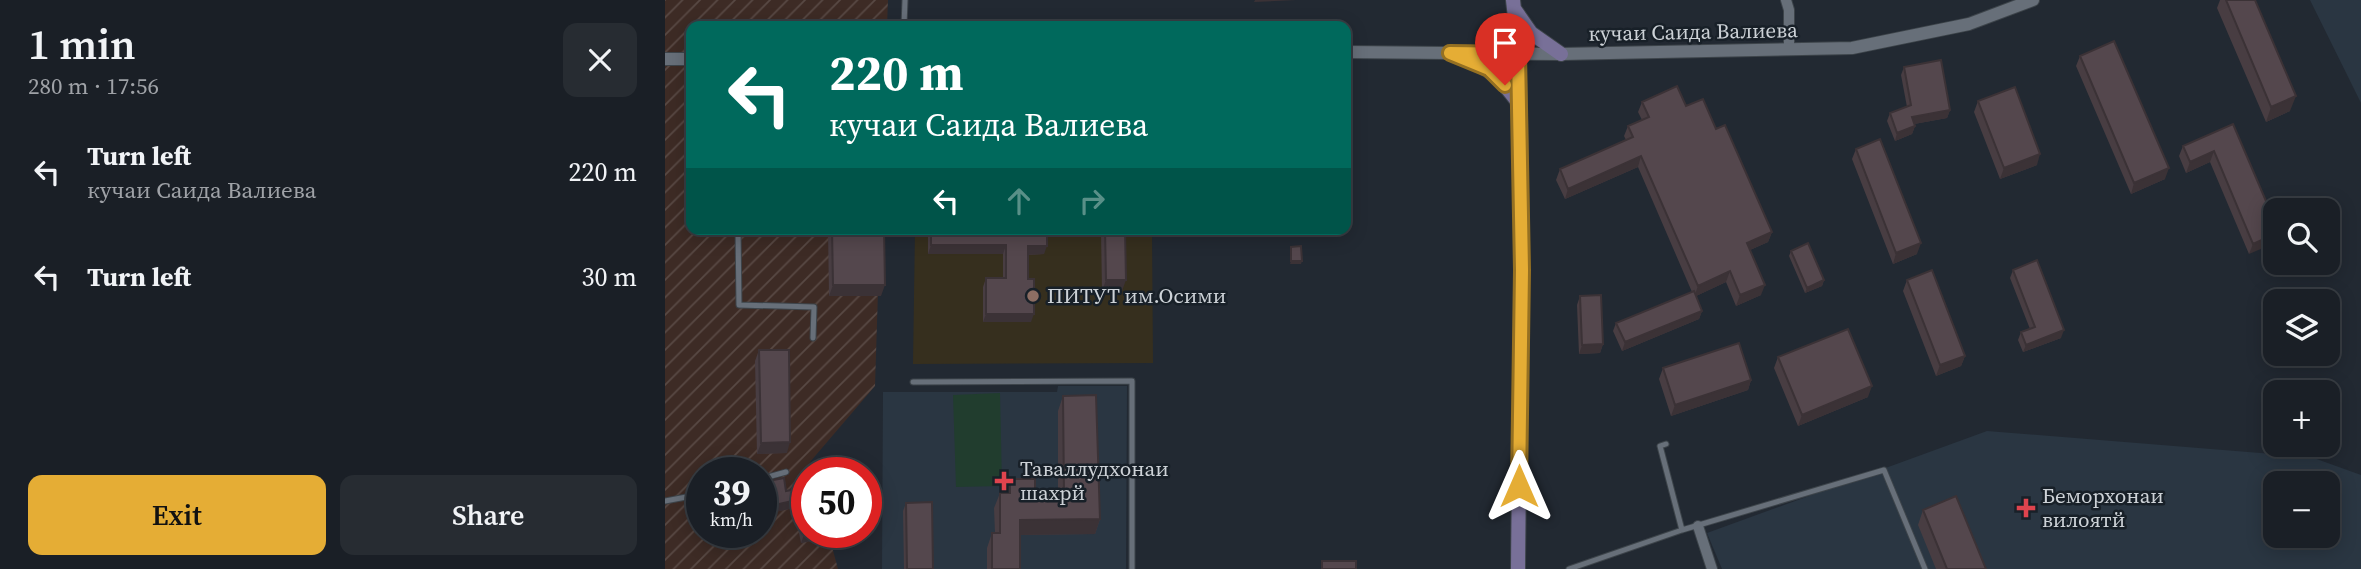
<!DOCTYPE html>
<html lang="en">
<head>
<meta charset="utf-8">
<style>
  :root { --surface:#1a1f26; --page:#272c32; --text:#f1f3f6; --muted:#9fa2a7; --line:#383d43; --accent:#e5ad35 }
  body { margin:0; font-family:"Source Serif 4",serif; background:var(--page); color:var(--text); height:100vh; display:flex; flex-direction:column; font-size:26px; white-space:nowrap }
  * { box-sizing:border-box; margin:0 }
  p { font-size:23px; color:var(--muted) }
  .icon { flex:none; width:38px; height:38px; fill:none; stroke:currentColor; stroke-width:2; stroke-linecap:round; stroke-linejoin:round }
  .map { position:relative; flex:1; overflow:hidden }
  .details { display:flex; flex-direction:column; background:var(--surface); width:665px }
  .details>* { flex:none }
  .banner { position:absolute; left:21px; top:21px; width:665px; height:214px; border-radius:14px; box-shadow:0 4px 18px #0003,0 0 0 2px var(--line); background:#00695c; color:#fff; overflow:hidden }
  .fabs { position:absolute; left:1598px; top:198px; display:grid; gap:14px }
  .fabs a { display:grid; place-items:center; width:77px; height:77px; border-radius:14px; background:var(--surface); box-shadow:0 4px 18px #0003,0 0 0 2px var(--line); font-size:35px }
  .speed { position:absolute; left:21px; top:457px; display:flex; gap:14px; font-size:35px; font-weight:700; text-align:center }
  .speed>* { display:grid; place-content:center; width:91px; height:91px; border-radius:50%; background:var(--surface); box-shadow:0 4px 18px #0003,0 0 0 2px var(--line); line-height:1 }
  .speed small { font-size:18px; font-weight:400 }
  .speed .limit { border:10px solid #d22; background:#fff; color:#111 }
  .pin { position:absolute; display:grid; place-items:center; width:60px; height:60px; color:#fff; margin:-72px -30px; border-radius:50% 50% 50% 0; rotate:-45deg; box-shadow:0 0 7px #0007 }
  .pin .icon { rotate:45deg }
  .me { position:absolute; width:77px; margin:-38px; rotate:0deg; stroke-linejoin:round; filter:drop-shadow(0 0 5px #0008) }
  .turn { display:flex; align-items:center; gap:24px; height:147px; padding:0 28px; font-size:32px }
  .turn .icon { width:91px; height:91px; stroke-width:2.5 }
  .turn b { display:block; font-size:49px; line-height:60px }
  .lanes { display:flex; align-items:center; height:66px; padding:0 28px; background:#0003; justify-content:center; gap:35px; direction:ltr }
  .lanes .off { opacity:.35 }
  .round { display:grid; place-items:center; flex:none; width:74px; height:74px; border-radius:14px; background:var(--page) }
  .head { display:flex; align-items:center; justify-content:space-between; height:119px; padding:0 28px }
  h1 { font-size:42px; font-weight:600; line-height:52px }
  .button { display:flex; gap:14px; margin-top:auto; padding:14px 28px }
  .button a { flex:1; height:80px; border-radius:14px; background:var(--accent); color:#111; font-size:28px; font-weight:600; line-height:80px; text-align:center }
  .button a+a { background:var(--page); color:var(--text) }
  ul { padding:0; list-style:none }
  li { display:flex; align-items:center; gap:21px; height:105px; padding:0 28px }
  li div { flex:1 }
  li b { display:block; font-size:26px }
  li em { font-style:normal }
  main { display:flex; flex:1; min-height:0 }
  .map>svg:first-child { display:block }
</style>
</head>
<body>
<main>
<section class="details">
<div class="head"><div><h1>1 min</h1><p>280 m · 17:56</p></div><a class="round"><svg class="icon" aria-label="close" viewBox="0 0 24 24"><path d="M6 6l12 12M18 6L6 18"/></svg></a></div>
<ul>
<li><svg class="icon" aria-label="left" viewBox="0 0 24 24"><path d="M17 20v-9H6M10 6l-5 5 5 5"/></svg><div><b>Turn left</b><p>кучаи Саида Валиева</p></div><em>220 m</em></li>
<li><svg class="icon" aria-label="left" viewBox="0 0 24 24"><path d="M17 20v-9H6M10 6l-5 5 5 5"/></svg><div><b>Turn left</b></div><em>30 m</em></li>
</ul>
<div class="button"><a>Exit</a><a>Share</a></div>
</section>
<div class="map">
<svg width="1696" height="569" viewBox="0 0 1696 569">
  <defs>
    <pattern id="industrial-furrows" width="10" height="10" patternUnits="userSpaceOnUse" patternTransform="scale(1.75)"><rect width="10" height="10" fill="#3d2b25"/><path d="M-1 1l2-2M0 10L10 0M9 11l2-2" fill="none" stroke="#584944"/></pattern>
  </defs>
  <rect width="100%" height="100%" fill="#222932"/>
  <!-- built -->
  <path fill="#2a3642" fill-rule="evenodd" d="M1645 0H1696V103Z
    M393 386H462L461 569H217L218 392H392Z
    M1322 431 1646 457 1696 475V569H1057L1042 533ZM1610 483H1662V536H1610Z"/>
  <!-- industrial -->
  <path fill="url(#industrial-furrows)" fill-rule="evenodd" d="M0 0H223L222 26H26V229H215L210 386 145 462 148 472H142V532H163L173 569H0ZM37 472H96V532H37Z"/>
  <!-- education -->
  <path fill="#362f1e" d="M250 229H487L488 363 248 364Z"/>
  <!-- grass -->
  <path fill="#213d2e" d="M335 393 337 486 291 487 288 395Z"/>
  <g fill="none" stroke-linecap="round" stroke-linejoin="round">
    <defs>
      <path id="service" d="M239 26 240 0
        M73 229 74 305 149 307 148 338
        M248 382 467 381V569
        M1001 444 995 446 1017 530
        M96 479 121 472
        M0 501 37 494
        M904 569 1017 530 1219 470 1260 569"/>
      <path id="minor" d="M1121 0 1124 10V49
        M1033 526 1047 569"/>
      <path id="tertiary" d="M681 52 896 54 1187 48 1304 24 1368 0
        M0 59H26"/>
      <path id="secondary" d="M848 0C856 63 855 128 856 191 857 317 854 443 853 569
        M850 10 866 33 896 54
        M785 53C823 67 831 72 855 105"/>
    </defs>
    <!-- service casing -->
    <use href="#service" stroke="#3d444a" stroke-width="7"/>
    <!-- minor casing -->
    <use href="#minor" stroke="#3d444a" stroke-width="12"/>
    <!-- tertiary casing -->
    <use href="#tertiary" stroke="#3d444a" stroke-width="14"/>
    <!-- secondary casing -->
    <use href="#secondary" stroke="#3d444a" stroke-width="16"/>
    <!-- service -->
    <use href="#service" stroke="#676f79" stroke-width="5"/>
    <!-- minor -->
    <use href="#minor" stroke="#676f79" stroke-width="10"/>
    <!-- tertiary -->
    <use href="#tertiary" stroke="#676f79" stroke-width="12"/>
    <!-- secondary -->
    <use href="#secondary" stroke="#787098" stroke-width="14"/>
  </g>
  <!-- wall -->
  <path fill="#483d42" d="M1555 0H1590L1625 111 1601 122 1552 8Z
    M1415 56 1500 179 1466 194 1411 66Z
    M1239 67 1285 110 1282 118 1249 124 1250 126 1247 134 1230 141 1222 121 1225 113 1242 107 1236 75Z
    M1313 101 1372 165 1335 179 1309 112Z
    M977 102 1021 106 1051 129 1107 232 1103 242 1085 250 1096 295 1071 306 1061 282 1031 296 1037 311 1034 319 957 351 948 331 951 323 1027 292 973 167 900 199 891 180 895 169 961 140 959 136 963 126 977 120 973 112Z
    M1568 124 1610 222 1584 254 1545 162 1521 173 1514 156 1518 146Z
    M1191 149 1252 254 1228 264 1187 159Z
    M24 177 26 208H23L22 182Z
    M163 229H219L216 296H164Z
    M263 229H382L379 254 363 255V279L366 322H318V287L321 278H338V254H263Z
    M419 229H460L457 291H437L436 232H419Z
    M1126 251 1159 280 1157 286 1140 293 1124 256Z
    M1348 270 1396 338 1358 352 1353 340 1356 332 1365 329 1345 278Z
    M1242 280 1300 356 1296 366 1271 376 1238 291Z
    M915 296 938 344 935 353 914 354 912 305Z
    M94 350 122 453 92 454 90 361Z
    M1113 357 1203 397 1133 426 1109 368Z
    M998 368 1086 380 1083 390 1006 416 994 379Z
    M398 396 435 519 430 534 355 535V569H322V548L327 533H330L329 508 335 493H340L345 479 370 493H393V411Z
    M98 482 121 491 142 487 157 539 136 543 129 508 96 515V487Z
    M241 503 268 569H239L238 511Z
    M1258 510 1321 569H1271L1253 525Z"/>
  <!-- shaded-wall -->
  <path fill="#3b3236" d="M590 0H631L589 2Z
    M1631 96 1625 111 1601 122 1606 107Z
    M1285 110 1282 118 1244 125 1247 117Z
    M1250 126 1247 134 1230 141 1232 133Z
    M1549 151 1545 162 1521 173 1525 162Z
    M1375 154 1372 165 1335 179 1339 168Z
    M976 156 973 167 900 199 903 189Z
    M1504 168 1500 179 1466 194 1469 183Z
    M420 229H437L436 232H419Z
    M1107 232 1103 242 1078 253 1082 243Z
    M1610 234V243L1584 254 1588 244Z
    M1256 243 1252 254 1228 264 1231 253Z
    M266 245H341L338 254H263Z
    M363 246H382L379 254 360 255Z
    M626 261H637L636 264H625Z
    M1065 271 1061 282 1029 297 1033 286Z
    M441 280H461L457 291H437Z
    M1159 280 1157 286 1140 293 1142 288Z
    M168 285H220L216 296H164Z
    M1100 285 1096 295 1071 306 1075 295Z
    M1037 311 1034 319 957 351 960 342Z
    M321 314H369L366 322H318Z
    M1399 330 1396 338 1358 352 1361 345Z
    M938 344 935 353 914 354 917 345Z
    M1300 356 1296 366 1271 376 1275 365Z
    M1086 380 1083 390 1006 416 1010 405Z
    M1207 386 1203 397 1133 426 1137 415Z
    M125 442 122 453 92 454 96 443Z
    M132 500 129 508 96 515V508Z
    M435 519 430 534 349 535 355 520Z
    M154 532H159L157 539 136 543 139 535Z"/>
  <!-- building -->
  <path fill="#54474d" stroke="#3b3236" stroke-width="2" d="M1561 0H1590L1631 96 1606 107Z
    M1449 41 1504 168 1469 183 1415 56Z
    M1276 60 1285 110 1247 117 1250 126 1232 133 1225 113 1246 105 1239 67Z
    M1012 86 1021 106 1038 99 1051 129 1060 125 1107 232 1082 243 1100 285 1075 295 1065 271 1033 286 976 156 903 189 895 169 968 137 963 126 984 117 977 102Z
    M1350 87 1375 154 1339 168 1313 101Z
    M1568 124 1610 222V234L1588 244 1549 151 1525 162 1518 146Z
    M1215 139 1256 243 1231 253 1191 149Z
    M24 177H26V202H25Z
    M167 229H219L220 285H168Z
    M266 229H382V246H363V279H369V314H321V278H341V245H266Z
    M440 229H460L461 280H441Z
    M1143 243 1159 280 1142 288 1126 251Z
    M636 246 637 261H626V247Z
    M1372 260 1399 330 1361 345 1356 332 1370 327 1348 270Z
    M1267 270 1300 356 1275 365 1242 280Z
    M1029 291 1037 311 960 342 951 323Z
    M936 295 938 344 917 345 915 296Z
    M1183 329 1207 386 1137 415 1113 357Z
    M1074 343 1086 380 1010 405 998 368Z
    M94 350H124L125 442 96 443Z
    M431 395 435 519 355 520V569H327V533H335V493H345V479H370V493H399L398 396Z
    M119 478 121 491 142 487V532H154L139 535 132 500 96 508V492L100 491 98 482Z
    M1291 496 1321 569H1282L1258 510Z
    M267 502 268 569H242L241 503Z
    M657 561H691V569H657Z"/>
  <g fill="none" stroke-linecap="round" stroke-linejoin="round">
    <defs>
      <path id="route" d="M840 85 824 69 785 53 853 54 857 270 854 486"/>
    </defs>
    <!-- route casing -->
    <use href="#route" stroke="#957022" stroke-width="18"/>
    <!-- route -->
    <use href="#route" stroke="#e5ad35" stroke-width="12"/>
  </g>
  <!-- markers -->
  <circle fill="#8d6e63" stroke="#182028" stroke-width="2.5" cx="368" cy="296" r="7"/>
  <g fill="#e0444e" stroke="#182028" stroke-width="2.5">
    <path d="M335.5 470.5h7v7h7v7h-7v7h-7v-7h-7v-7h7z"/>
    <path d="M1357.5 497.5h7v7h7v7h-7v7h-7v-7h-7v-7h7z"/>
  </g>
  <g text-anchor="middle" stroke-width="5" stroke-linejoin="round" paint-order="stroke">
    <!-- street labels -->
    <g font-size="21" fill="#cdd2d7" stroke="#182028">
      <text transform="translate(1028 32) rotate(-1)" y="7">кучаи Саида Валиева</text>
    </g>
    <!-- poi labels -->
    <g font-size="21" fill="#cdd2d7" stroke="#182028" text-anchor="start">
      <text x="382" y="303">ПИТУТ им.Осими</text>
      <text x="355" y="476">Таваллудхонаи<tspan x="355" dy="24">шахрй</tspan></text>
      <text x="1377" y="503">Беморхонаи<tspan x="1377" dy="24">вилоятй</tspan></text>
    </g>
  </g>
</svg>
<div class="fabs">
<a><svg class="icon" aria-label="search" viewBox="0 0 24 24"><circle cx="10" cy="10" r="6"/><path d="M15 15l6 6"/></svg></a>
<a><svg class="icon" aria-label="layers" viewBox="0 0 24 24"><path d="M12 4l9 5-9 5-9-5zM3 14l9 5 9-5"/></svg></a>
<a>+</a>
<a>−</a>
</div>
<div class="speed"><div>39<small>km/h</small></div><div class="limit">50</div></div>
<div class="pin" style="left:840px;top:85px;background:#d93025"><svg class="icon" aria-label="arrive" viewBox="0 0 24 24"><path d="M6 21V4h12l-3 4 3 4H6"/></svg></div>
<svg class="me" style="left:854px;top:486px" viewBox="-20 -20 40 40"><path d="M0-17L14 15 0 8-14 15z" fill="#e5ad35" stroke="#fff" stroke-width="4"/></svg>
<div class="banner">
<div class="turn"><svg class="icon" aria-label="left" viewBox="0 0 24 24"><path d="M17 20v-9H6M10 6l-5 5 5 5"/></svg><div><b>220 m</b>кучаи Саида Валиева</div></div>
<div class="lanes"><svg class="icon" aria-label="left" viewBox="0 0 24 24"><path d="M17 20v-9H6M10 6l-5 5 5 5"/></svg><svg class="icon off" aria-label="ahead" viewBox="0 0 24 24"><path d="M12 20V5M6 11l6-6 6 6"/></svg><svg class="icon off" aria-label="right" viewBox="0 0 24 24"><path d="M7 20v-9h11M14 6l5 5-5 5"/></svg></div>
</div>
</div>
</main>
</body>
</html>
